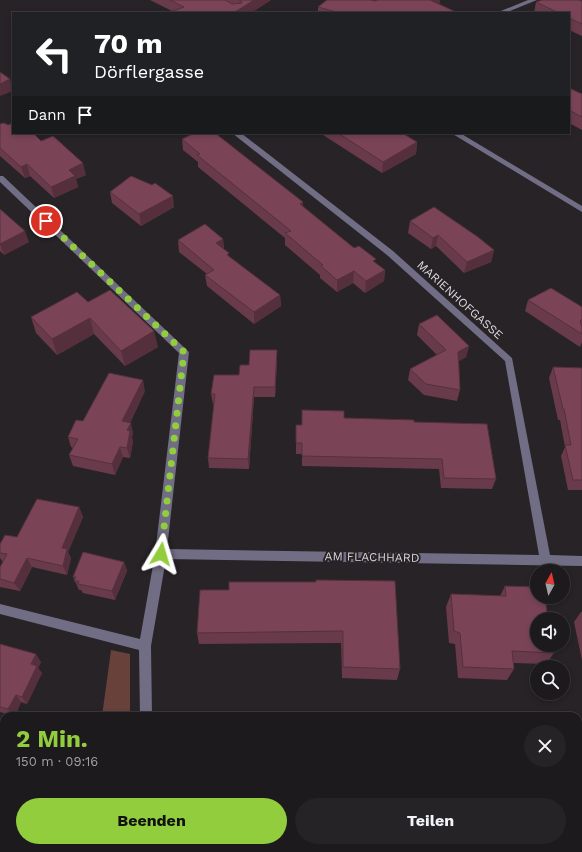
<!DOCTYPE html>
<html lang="de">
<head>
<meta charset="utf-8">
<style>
  :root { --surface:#1d1a1d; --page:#252326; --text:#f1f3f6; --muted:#a0a1a4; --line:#3b383b; --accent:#92cd3e }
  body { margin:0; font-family:"Work Sans",sans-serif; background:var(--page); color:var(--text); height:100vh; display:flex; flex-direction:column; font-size:15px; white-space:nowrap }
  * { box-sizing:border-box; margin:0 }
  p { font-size:13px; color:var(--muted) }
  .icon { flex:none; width:22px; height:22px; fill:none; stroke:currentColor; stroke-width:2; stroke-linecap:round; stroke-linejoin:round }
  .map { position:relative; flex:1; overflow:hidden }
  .side { position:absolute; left:0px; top:712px; width:582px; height:140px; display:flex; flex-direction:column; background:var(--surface); border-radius:12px 12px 0 0; box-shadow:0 2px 6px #0003,0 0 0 1px var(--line) }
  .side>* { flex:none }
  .top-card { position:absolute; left:12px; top:12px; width:558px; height:122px; border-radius:0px; box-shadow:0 2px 6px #0003,0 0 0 1px var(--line); background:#202124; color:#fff; overflow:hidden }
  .needle { width:26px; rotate:8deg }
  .buttons { position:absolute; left:530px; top:564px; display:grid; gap:8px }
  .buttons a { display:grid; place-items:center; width:40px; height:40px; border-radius:50%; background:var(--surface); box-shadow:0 2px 6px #0003,0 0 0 1px var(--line); font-size:20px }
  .pin { position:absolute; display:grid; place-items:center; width:34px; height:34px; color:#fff; margin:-17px; border:2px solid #fff; border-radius:50%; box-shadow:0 1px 4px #0007 }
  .me { position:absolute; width:44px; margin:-22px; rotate:7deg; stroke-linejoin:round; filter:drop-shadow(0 0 3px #0008) }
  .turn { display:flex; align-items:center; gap:14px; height:84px; padding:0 16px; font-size:18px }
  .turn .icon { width:52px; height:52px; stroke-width:2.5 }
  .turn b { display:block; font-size:28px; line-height:34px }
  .then { display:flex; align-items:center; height:38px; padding:0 16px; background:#0003; gap:8px; font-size:15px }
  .round { display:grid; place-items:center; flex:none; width:42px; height:42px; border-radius:21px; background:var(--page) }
  .summary { display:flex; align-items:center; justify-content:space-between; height:68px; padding:0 16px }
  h1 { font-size:24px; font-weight:700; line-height:30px; color:var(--accent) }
  .primary-button { display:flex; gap:8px; margin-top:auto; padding:8px 16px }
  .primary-button a { flex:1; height:46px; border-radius:24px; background:var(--accent); color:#111; font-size:16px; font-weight:700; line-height:46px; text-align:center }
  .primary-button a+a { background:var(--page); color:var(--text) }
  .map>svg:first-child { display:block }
</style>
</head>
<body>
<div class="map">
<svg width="582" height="852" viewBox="0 0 582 852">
  <rect width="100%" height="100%" fill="#272327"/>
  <!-- green -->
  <path fill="#67413a" d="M111 650 130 654V716H102Z"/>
  <!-- forest -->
  <path fill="#824a3f" d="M578 769 582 770V811H578Z"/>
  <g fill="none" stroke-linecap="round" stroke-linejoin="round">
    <!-- minor -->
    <path fill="#716d84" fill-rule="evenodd" d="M528 0H537L505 13H496Z
      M232 133H241L393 251 512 358 550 555 582 556V566L166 559 151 646 152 716H140L139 650 0 614V604L140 639 155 554 179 353 0 182V176H3L189 352 167 549 539 555 505 361 387 255Z
      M451 133H460L582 206V212Z"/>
    <!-- major -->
    <path fill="#bfb5e5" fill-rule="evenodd" d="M0 834H4V848H0Z
      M143 848H312L314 852H145Z"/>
    <!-- minor-bridge -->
    <path stroke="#716d84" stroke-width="12" d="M153 848 154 852"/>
  </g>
  <!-- wall -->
  <path fill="#693a4a" d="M150 0H271L251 13H167L172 11Z
    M378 0H440L439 4 458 13H318V7L375 1Z
    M582 1V36L569 30V13H534L536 2Z
    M569 88 582 94V130L569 123Z
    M0 124 8 125 41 141 86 175 76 179 78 187 54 198 30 176 25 178 0 156Z
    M320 133H402L417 142 416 154 382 173Z
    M182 139 303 202V207L354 248 385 270 384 281 365 293 353 283 337 292 320 278V275L285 245V238L198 167V162L183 150Z
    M110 192 174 207 141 226 112 203Z
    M0 209 29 242 4 255 0 251Z
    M410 221 494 250 491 262 464 273 436 246 431 249 408 233Z
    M223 239 224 249 229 256 280 295 281 306 254 324 207 286 205 275 207 274 179 252 178 240Z
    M528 300 582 307V342L580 347 525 311Z
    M88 302 158 347 125 366 94 334 57 355 36 333 31 317Z
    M419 324 469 346 466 357 459 361 460 390 457 401 424 395 408 380 410 369 437 355 417 335Z
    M277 350V361L275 397H254L249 469 209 468 208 458 214 404H213L211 394 239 375 249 365Z
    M553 367 582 368V490H568L561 456 565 447 560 420H558L549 378Z
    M145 391 130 423 133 433 132 437 133 442 130 458 123 457 115 475 73 466 69 455 73 448 71 447 68 437 83 421Z
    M344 418 414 422 496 479 492 489 441 488 439 469 302 466V454H296V435L302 425Z
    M79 507 83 517 68 552 71 558 67 575 32 567 20 591 0 587V567L3 561H2L0 558V544L17 537Z
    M124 562 127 571 115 600 83 593 81 590H79L73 577Z
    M316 582 400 669 397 680 342 678 341 643 199 644 197 633 229 590Z
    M505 586 554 653 546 664 513 663 514 669 507 680 458 678 455 644 449 643 446 607 451 594 500 596Z
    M581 612H582V660L574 622Z
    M0 644 41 662 38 668 42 673 27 704 21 702 15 716 0 712Z"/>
  <!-- shaded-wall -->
  <path fill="#55303c" d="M254 0H271L251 13H235V12Z
    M430 0H440L439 6Z
    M10 79 13 91 0 96V84Z
    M417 142 416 154 382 173 383 162Z
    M83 163 86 175 76 179 78 187 54 198 51 187 69 170Z
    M27 164 30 176 25 178 21 167Z
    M173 196 174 207 141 226 139 214Z
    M303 202V214L300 204Z
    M25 231 29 242 4 255 0 244Z
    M438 235 436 246 431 249 433 238Z
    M223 239 224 250 216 243Z
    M494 250 491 262 464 273 467 262Z
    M385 270 384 281 365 293 366 281Z
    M354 271 353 283 337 292V280Z
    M280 295 281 306 254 324V312Z
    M90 318 94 334 57 355 52 339Z
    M154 331 158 347 125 366 121 351Z
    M469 346 466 357 456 363 458 352Z
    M277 350V361L275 397V387Z
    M143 380 145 391 125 432 122 421Z
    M254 387V397L249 469 248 459Z
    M131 423 133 433 132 437 133 442 130 458 127 448V430Z
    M120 447 123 457 115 475 112 464Z
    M79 507 83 517 68 552 71 558 67 575 63 566 62 548Z
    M27 558 32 567 20 591 14 583Z
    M124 562 127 571 115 600 112 591Z
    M36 654 41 662 38 668 42 673 27 704 22 697 31 664Z
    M16 695 21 702 14 716 8 709Z"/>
  <!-- building -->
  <path fill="#7a4456" stroke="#55303c" d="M170 0H225L232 4 242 3 241 1 239 0H254L235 12 236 13H167L184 7Z
    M327 0H370L375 1 378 0H430L458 13H340L318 7Z
    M542 0H579L582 1V24L569 18V13H559L536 2Z
    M0 72 10 79 0 84Z
    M569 88 582 94V117L569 110Z
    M4 123 8 125 13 123V133H33L41 141 53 136 83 163 69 170 75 176 51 187 27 164 21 167 0 148V124Z
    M195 133H215L303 202 300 204 354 248 359 246 376 259 373 261 385 270 366 281 354 271 337 280 321 266 323 265 285 233 291 231 197 155 200 154 182 139Z
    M338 133H402L417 142 383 162Z
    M131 176 152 185 155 183 173 196 139 214 110 192Z
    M434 207 478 237 494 250 467 262 438 235 433 238 410 221Z
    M0 209 25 231 0 244Z
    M205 224 223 239 216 243 229 253 227 255 280 295 254 312 205 275 214 270 178 240Z
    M551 288 582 307V319L580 321 582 327V334L528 300Z
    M110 290 154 331 121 351 90 318 52 339 31 317 77 292 88 302Z
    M437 315 469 346 458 352 460 390 426 384 410 369 446 350 419 324Z
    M250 350H277L275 387H254L248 459 208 458 215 394H211L214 375H239L240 365H249Z
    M553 367 582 368V480H573L565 445H571L564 409H563Z
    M109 373 143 380 122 421 131 423 127 430 130 431 127 448 120 447 112 464 69 455 78 439 68 437 76 420 83 421Z
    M302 410 344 411V418L414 420V422L487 424 496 479 444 478 442 459 302 456V443H296V425H302Z
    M37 499 79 507 62 548 67 549 63 566 27 558 14 583 0 579V567L7 554 0 553V544L5 535 17 537Z
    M83 552 124 562 112 591 78 584 79 581H74L76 577H73Z
    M316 580 395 581 400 669 343 667V631L197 633 200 590H229V582H316Z
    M505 586 537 587V597H545L548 619H537V645H553L554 653 512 651 514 669 463 667 460 633 454 631 451 594 506 596Z
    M0 644 36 654 31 664 37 666 22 697 16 695 8 709 0 707Z"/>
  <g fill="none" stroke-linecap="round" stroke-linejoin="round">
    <!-- route -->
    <path stroke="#92cd3e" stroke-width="7" stroke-dasharray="0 12.6" d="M46 221 184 352 161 554"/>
  </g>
  <g text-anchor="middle" stroke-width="4" stroke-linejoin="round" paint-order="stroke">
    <!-- street labels -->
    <g font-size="12" fill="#dcd9dc" stroke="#272327">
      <text transform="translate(460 300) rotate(42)" y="4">MARIENHOFGASSE</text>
      <text transform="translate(372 557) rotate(1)" y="4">AM FLACHHARD</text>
    </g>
  </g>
</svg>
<div class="buttons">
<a><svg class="needle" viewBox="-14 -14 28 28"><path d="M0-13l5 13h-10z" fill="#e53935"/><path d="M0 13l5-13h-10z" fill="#a0a1a4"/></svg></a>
<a><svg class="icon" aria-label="sound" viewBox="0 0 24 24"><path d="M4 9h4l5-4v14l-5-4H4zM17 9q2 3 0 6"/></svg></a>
<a><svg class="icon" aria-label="search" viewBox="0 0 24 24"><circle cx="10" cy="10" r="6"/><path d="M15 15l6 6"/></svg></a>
</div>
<div class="pin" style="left:46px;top:221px;background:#d93025"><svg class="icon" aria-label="arrive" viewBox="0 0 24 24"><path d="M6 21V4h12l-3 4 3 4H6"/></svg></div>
<svg class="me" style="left:161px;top:554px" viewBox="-20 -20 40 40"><path d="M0-17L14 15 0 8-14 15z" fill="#92cd3e" stroke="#fff" stroke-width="4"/></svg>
<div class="top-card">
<div class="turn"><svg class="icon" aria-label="left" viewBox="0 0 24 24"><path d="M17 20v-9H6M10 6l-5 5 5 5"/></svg><div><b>70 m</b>Dörflergasse</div></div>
<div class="then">Dann<svg class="icon" aria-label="arrive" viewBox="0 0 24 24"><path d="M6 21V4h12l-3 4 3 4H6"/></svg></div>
</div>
<section class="side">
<div class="summary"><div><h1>2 Min.</h1><p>150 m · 09:16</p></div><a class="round"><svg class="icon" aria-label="close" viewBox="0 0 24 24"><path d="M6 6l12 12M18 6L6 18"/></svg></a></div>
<div class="primary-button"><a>Beenden</a><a>Teilen</a></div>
</section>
</div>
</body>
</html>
